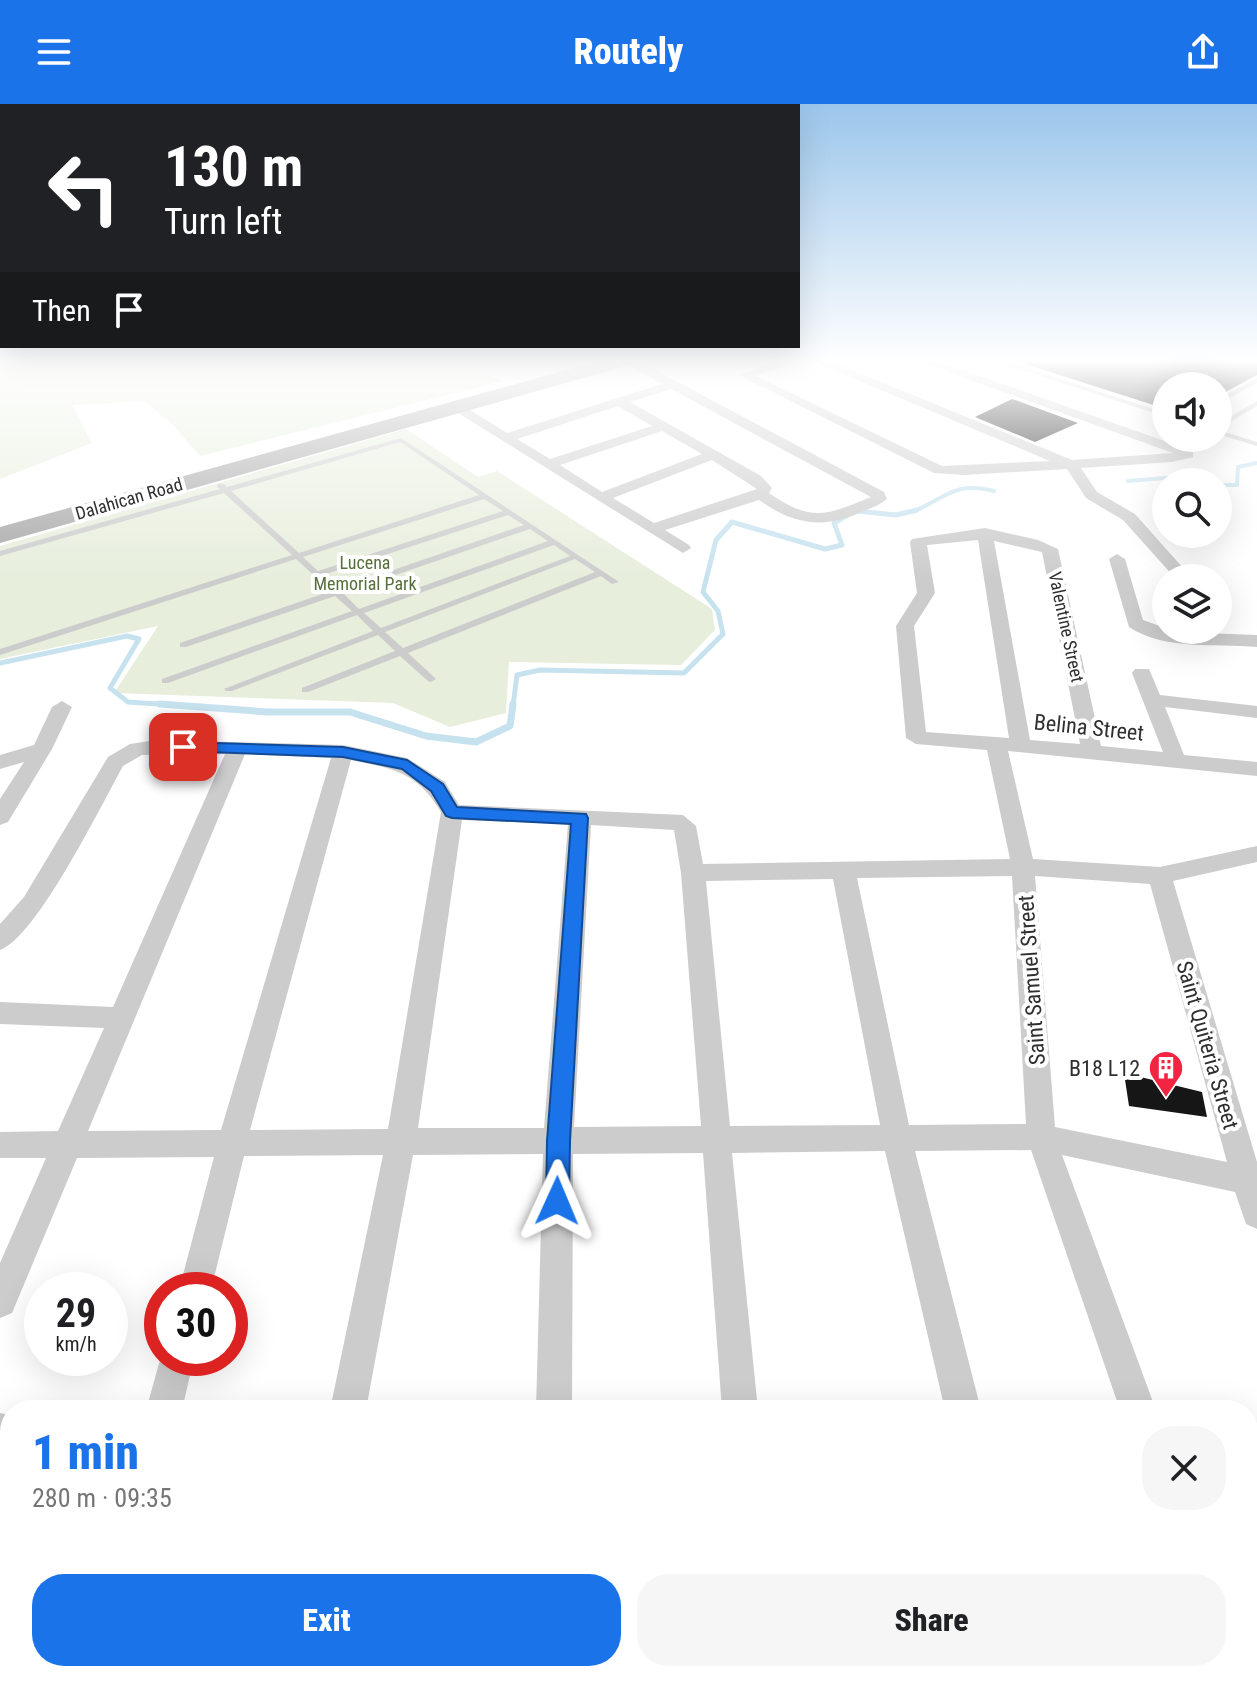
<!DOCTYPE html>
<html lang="en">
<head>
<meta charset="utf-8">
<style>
  :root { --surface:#fff; --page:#f6f6f6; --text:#202124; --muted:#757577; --accent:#1a73e8 }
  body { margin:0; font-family:"Roboto Condensed",sans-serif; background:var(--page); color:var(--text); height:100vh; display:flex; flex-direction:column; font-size:30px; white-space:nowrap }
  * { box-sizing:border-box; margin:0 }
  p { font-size:26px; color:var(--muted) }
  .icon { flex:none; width:44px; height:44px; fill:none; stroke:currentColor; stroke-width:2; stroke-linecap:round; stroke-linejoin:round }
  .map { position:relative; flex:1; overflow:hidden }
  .panel { position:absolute; left:0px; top:1296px; width:1258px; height:282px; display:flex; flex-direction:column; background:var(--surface); border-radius:32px 32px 0 0; box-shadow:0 8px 32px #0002 }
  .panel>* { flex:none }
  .top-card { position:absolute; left:0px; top:0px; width:800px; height:244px; box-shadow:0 8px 32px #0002; background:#202124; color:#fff; overflow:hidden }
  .controls { position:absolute; left:1152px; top:268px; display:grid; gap:16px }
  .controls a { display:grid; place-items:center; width:80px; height:80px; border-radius:50%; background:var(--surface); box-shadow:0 8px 32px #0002; font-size:40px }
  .speed { position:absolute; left:24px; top:1168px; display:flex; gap:16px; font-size:40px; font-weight:700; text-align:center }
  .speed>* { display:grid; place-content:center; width:104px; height:104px; border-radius:50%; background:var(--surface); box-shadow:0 8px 32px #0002; line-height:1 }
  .speed small { font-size:20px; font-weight:400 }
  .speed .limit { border:12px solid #d22; background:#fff; color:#111 }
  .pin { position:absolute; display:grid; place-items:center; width:68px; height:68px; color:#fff; margin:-34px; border-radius:16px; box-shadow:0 4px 12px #0006 }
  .me { position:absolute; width:88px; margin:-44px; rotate:1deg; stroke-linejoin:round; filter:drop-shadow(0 0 6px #0008) }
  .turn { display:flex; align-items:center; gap:28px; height:168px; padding:0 32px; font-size:36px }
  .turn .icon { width:104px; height:104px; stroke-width:2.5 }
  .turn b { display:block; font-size:56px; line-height:68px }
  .then { display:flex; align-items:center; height:76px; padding:0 32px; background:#0003; gap:16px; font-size:30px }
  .round { display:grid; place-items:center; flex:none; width:84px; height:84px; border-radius:32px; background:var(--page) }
  .head { display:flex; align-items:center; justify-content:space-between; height:136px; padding:0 32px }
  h1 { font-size:48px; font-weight:800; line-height:60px; color:var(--accent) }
  .primary-button { display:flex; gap:16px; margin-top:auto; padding:16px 32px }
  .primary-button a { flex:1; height:92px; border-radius:32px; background:var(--accent); color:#fff; font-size:32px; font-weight:800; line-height:92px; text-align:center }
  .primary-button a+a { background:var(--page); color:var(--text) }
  header { display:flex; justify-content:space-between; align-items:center; height:104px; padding:0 32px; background:var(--accent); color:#fff; font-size:36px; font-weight:800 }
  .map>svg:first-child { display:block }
</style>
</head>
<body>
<header><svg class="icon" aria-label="menu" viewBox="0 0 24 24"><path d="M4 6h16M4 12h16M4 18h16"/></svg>Routely<svg class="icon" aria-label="share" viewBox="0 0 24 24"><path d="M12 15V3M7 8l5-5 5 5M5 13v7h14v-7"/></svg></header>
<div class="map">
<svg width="1257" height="1577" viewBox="0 0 1257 1577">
  <rect width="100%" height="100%" fill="#fff"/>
  <!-- green -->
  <path fill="#e7eedc" d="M0 255H451L504 277 200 352 173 321 144 297 72 301 92 339 0 375Z
    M406 325 478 373 497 367 712 505 715 526 681 561 509 558 506 609 450 623 393 599 114 589 158 522 0 555V442Z"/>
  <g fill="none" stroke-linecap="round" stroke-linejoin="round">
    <!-- stream-far2 -->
    <path stroke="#c7e2ef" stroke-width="4" d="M1128 377 1190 372 1209 378
      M1218 381H1237L1238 363 1257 359
      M857 407 866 408
      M912 408C946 394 954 377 994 387"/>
    <!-- stream-far1 -->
    <path stroke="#c7e2ef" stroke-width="5" d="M857 407 896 411 917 406
      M0 559 127 532 139 535 110 584 128 598 188 602
      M513 602 517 571 540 566 684 569 723 530 718 507 703 488 716 436 732 418 825 445 842 441 834 419 846 412"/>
    <!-- stream -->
    <path stroke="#c7e2ef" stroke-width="7" d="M160 600 268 608H350L426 632 476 638 510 622 513 600"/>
  </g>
  <!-- building -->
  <path fill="#161616" d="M1022 255H1257V271L1218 292V282H1166V305L1022 259Z
    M1012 295 1018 297 1078 319 1035 338 975 313Z
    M1124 969 1202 988 1207 1013 1129 1002Z"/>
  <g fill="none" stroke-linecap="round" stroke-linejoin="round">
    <!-- service -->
    <path fill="#ccc" fill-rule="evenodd" d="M988 255H999L1166 309V313Z
      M1257 274V279L1218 300V295Z
      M1257 297V302L1218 325V320Z
      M1218 326 1257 338V342L1218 330Z
      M401 334 619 478 612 480 601 472 408 549 434 573 436 575 431 578 428 577 400 552 308 588H302V584L395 547 378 531 232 587H226L224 585 373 527 357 511 168 579H162V575L352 507 335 492 186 543H180V539L331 487 296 455 0 551V545L292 451 224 389 0 452V447L220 385 217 382 218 380H224L227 383ZM400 338 479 391 299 449 231 387ZM484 395 503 407 318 467 303 453ZM508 411 524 421 338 485 323 471ZM530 425 548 437 359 505 343 489ZM554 441 570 452 381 524 364 509ZM575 455 595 468 403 544 385 528Z"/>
    <!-- minor -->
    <path fill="#ccc" fill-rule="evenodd" d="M635 255 884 388 887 395C879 402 868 405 859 409 822 426 791 419 759 396L665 426 689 441 691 444 683 449 450 304 462 301 507 329 662 280 621 256ZM671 285 871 393C827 411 812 419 769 389L772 384 761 372 630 298ZM618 302 652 322 550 355 517 335ZM662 327 702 350 602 388 560 361ZM712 356 757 385 654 419 613 394Z
      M785 255H806L756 272 942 362 1050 357 807 255H825L1072 356 1173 349 912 255H931L1193 347V353L1172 358 1081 364 1097 388 1135 410 1192 474H1175L1123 416 1086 394 1067 365 964 371 934 369 739 271Z
      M985 424 1038 436 1058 445 1101 642 1163 648 1132 569 1135 565H1149L1160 591 1257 602V614L1165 603 1184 651 1257 658V672L1008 647 1033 755 1160 763 1257 742V758L1173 777 1257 1058V1125L1246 1120 1235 1088 1062 1051 1156 1306H1120L1031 1046 915 1047 981 1306H945L885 1047 732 1049 758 1306H722L703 1049 573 1050 572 1306H536L543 1050 413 1051 366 1306H330L383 1051 244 1052 211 1186H179L214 1053 77 1054 12 1209 0 1214V1159L46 1054H0V1028L58 1027 104 924 0 920V898L113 903 225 650 142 651 123 662C102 700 36 834 0 846V820L24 793 108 653 130 640 156 636 343 641 407 654 445 678 459 701 683 711 696 722 703 760 1010 755 987 646 916 640 906 634 896 522 917 489 910 438 912 435ZM978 436 1009 634 926 628 914 522 935 489 927 441ZM994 437 1042 448 1080 640 1030 636ZM245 650 331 654 221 1026 88 1027ZM351 656C394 665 417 668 441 708L388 1025 250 1026ZM462 716 568 720 544 1024H418ZM591 721 674 726 681 769 701 1022 574 1023ZM1012 772 1026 1020 909 1021 857 774ZM1035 772 1150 780 1227 1058 1055 1023ZM833 775 880 1021 730 1022 706 777Z
      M1117 450 1125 455 1143 516 1176 528 1257 531V543C1214 539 1166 547 1129 523L1109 455Z
      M62 597 72 603 52 645 8 718 0 721V695L24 658 0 665V651L34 641 52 603Z
      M162 1249V1254H194L182 1306H146Z
      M0 1309 10 1311V1347L0 1345Z
      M1248 1559 1255 1577H1213L1210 1568H1248Z
      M750 1568H802L806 1577H754Z
      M1005 1568H1047L1049 1577H1007Z"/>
    <!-- primary -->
    <path fill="#a7a7a7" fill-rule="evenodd" d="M606 255H638L636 259 0 439V423Z"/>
  </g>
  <!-- sky -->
  <linearGradient id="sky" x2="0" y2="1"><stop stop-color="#9bc6eb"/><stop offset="0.54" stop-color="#fff"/><stop offset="1" stop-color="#fff" stop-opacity="0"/></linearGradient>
  <rect width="1257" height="476" fill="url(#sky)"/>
  <!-- route -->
  <path fill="#1a73e8" stroke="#114b97" stroke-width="2" d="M183 638 343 643 407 656 443 680 457 703 586 710 588 714 570 1037 569 1097 566 1104 557 1108 549 1104 546 1097 547 1037 571 720 452 714 446 712 431 687 402 665 343 653 178 647 176 643Z"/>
  <!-- icons -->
  <defs>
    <symbol id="building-pin" viewBox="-11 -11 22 30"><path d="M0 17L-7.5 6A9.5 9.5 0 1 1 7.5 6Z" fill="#f32442" stroke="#fff"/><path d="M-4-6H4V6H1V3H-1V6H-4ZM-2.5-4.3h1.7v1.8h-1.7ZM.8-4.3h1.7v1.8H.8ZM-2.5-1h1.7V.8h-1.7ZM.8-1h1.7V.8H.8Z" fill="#fff"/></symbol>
  </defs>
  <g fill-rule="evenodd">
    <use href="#building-pin" x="1146" y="944" width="40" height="54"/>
  </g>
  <g text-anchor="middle" stroke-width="8" stroke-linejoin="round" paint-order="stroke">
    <!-- far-street labels -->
    <g font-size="18" fill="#2f2f2f" stroke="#fff">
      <text transform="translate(129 395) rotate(-16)" y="6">Dalahican Road</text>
      <text transform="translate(1066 523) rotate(78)" y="6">Valentine Street</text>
    </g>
    <!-- far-park labels -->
    <g font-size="18" fill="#566f39" stroke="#fff">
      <text x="365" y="465">Lucena<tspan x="365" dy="21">Memorial Park</tspan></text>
    </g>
    <!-- street labels -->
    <g font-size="22" fill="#2f2f2f" stroke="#fff">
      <text transform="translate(1089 623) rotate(6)" y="8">Belina Street</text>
      <text transform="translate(1031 876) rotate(-94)" y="8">Saint Samuel Street</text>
      <text transform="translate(1208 941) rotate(74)" y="8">Saint Quiteria Street</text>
    </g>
    <!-- poi labels -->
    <g font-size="22" fill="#2f2f2f" stroke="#fff" text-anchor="end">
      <text x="1140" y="972">B18 L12</text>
    </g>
  </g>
</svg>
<div class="controls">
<a><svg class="icon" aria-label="sound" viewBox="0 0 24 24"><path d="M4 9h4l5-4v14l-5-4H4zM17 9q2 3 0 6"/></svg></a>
<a><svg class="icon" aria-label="search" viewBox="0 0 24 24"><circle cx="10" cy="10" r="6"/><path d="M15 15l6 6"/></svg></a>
<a><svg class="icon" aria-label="layers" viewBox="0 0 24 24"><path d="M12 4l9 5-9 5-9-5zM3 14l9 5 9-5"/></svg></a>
</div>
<div class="speed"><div>29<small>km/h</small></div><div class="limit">30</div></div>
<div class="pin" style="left:183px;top:643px;background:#d93025"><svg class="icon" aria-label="arrive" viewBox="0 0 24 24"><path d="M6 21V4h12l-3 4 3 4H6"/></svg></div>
<svg class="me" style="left:557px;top:1097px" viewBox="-20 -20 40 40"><path d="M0-17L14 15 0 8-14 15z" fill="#1a73e8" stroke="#fff" stroke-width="4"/></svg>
<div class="top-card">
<div class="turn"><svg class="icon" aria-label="left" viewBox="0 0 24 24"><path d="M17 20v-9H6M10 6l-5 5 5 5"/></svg><div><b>130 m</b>Turn left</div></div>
<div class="then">Then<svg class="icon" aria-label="arrive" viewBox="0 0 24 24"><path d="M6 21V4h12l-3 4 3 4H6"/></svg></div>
</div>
<section class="panel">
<div class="head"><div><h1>1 min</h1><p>280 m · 09:35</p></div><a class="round"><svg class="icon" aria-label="close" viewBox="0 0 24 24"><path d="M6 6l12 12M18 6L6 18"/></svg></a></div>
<div class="primary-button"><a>Exit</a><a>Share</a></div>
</section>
</div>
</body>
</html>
